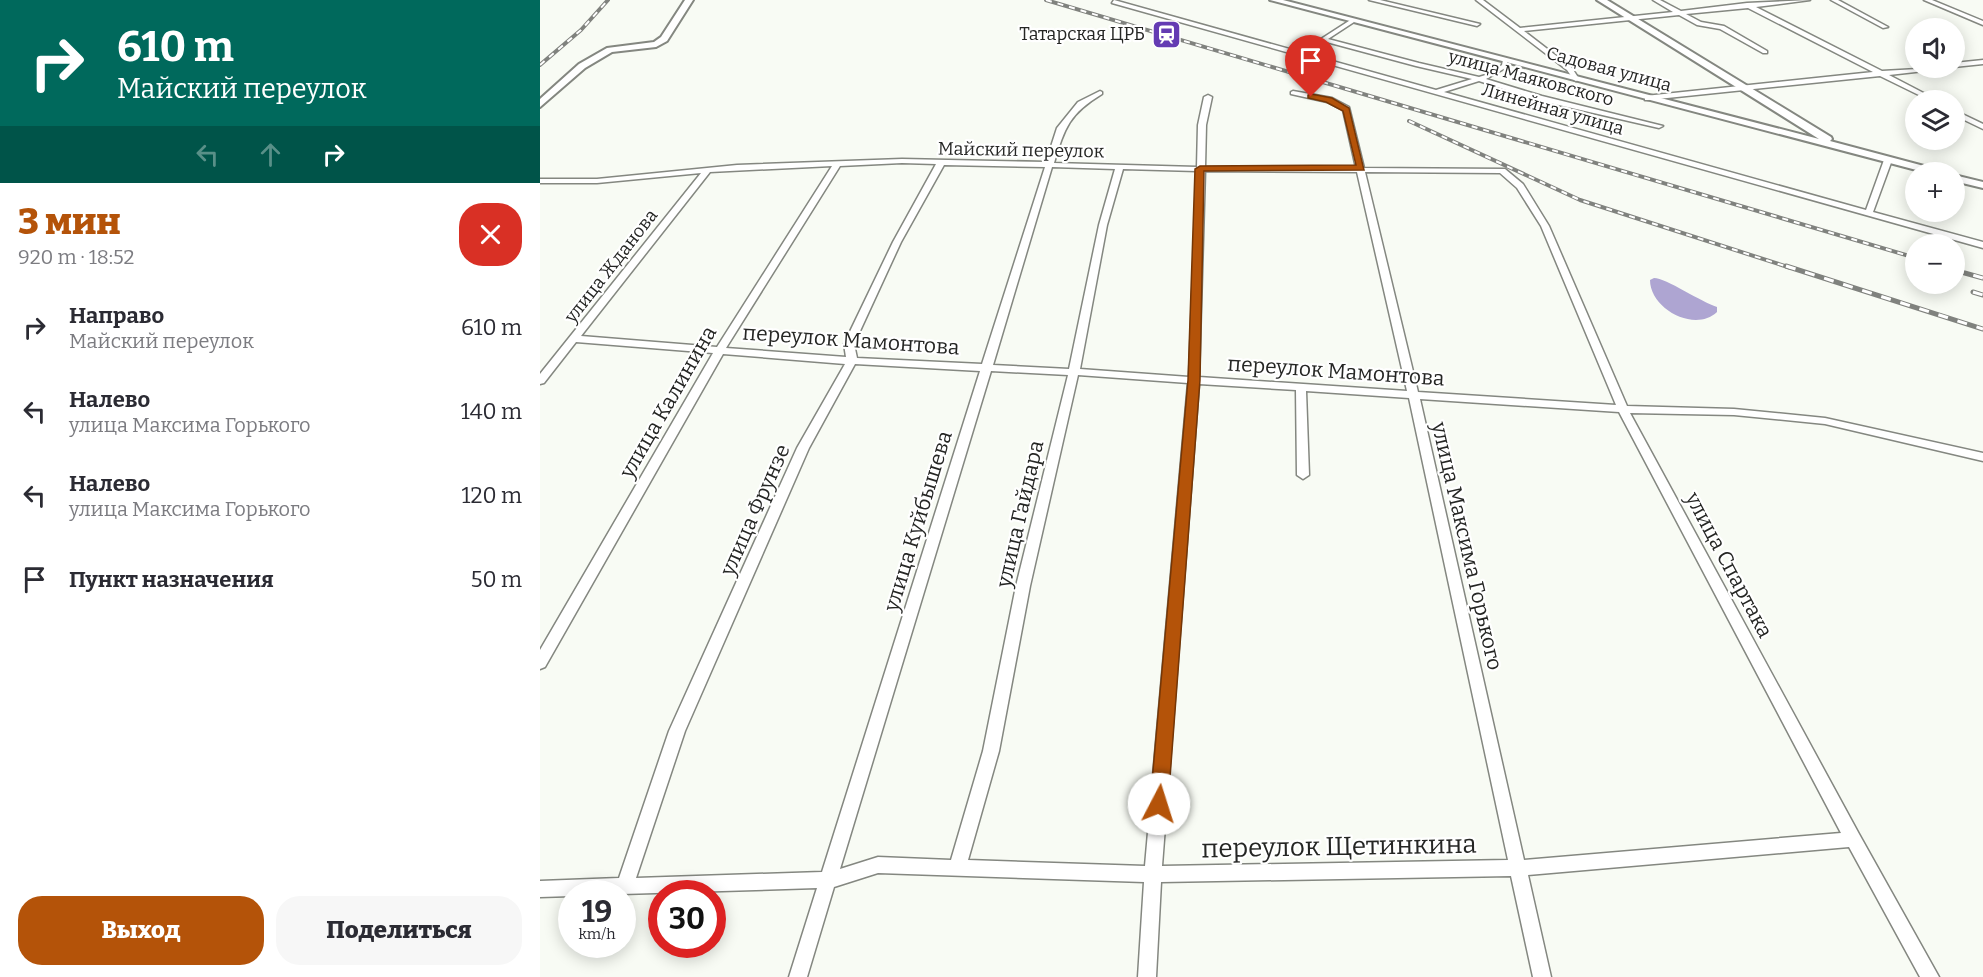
<!DOCTYPE html>
<html lang="ru">
<head>
<meta charset="utf-8">
<style>
  :root { --surface:#fff; --page:#f7f7f7; --text:#2b2b33; --muted:#7c7c81; --accent:#b45309 }
  body { margin:0; font-family:Bitter,serif; background:var(--page); color:var(--text); height:100vh; display:flex; flex-direction:column; font-size:22px; white-space:nowrap }
  * { box-sizing:border-box; margin:0 }
  p { font-size:20px; color:var(--muted) }
  .icon { flex:none; width:33px; height:33px; fill:none; stroke:currentColor; stroke-width:2; stroke-linecap:round; stroke-linejoin:round }
  .map { position:relative; flex:1; overflow:hidden }
  .drawer { display:flex; flex-direction:column; background:var(--surface); width:540px }
  .drawer>* { flex:none }
  .guide { background:#00695c; color:#fff; overflow:hidden }
  .tools { position:absolute; left:1365px; top:18px; display:grid; gap:12px }
  .tools a { display:grid; place-items:center; width:60px; height:60px; border-radius:50%; background:var(--surface); box-shadow:0 3px 15px #0003; font-size:30px }
  .speed { position:absolute; left:18px; top:880px; display:flex; gap:12px; font-size:30px; font-weight:700; text-align:center }
  .speed>* { display:grid; place-content:center; width:78px; height:78px; border-radius:50%; background:var(--surface); box-shadow:0 3px 15px #0003; line-height:1 }
  .speed small { font-size:15px; font-weight:400 }
  .speed .limit { border:9px solid #d22; background:#fff; color:#111 }
  .pin { position:absolute; display:grid; place-items:center; width:51px; height:51px; color:#fff; margin:-62px -26px; border-radius:50% 50% 50% 0; rotate:-45deg; box-shadow:0 0 6px #0007 }
  .pin .icon { rotate:45deg }
  .me { position:absolute; width:66px; margin:-33px; rotate:5deg; stroke-linejoin:round; filter:drop-shadow(0 0 4px #0008) }
  .turn { display:flex; align-items:center; gap:21px; height:126px; padding:0 18px; font-size:27px }
  .turn .icon { width:78px; height:78px; stroke-width:2.5 }
  .turn b { display:block; font-size:42px; line-height:51px }
  .lanes { display:flex; align-items:center; height:57px; padding:0 18px; background:#0003; justify-content:center; gap:30px; direction:ltr }
  .lanes .off { opacity:.35 }
  .round { display:grid; place-items:center; flex:none; width:63px; height:63px; border-radius:24px; background:var(--page) }
  .overview { display:flex; align-items:center; justify-content:space-between; height:102px; padding:0 18px }
  h1 { font-size:36px; font-weight:800; line-height:45px; color:var(--accent) }
  .button { display:flex; gap:12px; margin-top:auto; padding:12px 18px }
  .button a { flex:1; height:69px; border-radius:24px; background:var(--accent); color:#fff; font-size:24px; font-weight:800; line-height:69px; text-align:center }
  .button a+a { background:var(--page); color:var(--text) }
  ul { padding:0; list-style:none }
  li { display:flex; align-items:center; gap:18px; height:84px; padding:0 18px }
  li div { flex:1 }
  li b { display:block; font-size:22px }
  li em { font-style:normal }
  main { display:flex; flex:1; min-height:0 }
  .map>svg:first-child { display:block }
</style>
</head>
<body>
<main>
<section class="drawer">
<div class="guide">
<div class="turn"><svg class="icon" aria-label="right" viewBox="0 0 24 24"><path d="M7 20v-9h11M14 6l5 5-5 5"/></svg><div><b>610 m</b>Майский переулок</div></div>
<div class="lanes"><svg class="icon off" aria-label="left" viewBox="0 0 24 24"><path d="M17 20v-9H6M10 6l-5 5 5 5"/></svg><svg class="icon off" aria-label="ahead" viewBox="0 0 24 24"><path d="M12 20V5M6 11l6-6 6 6"/></svg><svg class="icon" aria-label="right" viewBox="0 0 24 24"><path d="M7 20v-9h11M14 6l5 5-5 5"/></svg></div>
</div>
<div class="overview"><div><h1>3 мин</h1><p>920 m · 18:52</p></div><a class="round" style="background:#d93025;color:#fff"><svg class="icon" aria-label="close" viewBox="0 0 24 24"><path d="M6 6l12 12M18 6L6 18"/></svg></a></div>
<ul>
<li><svg class="icon" aria-label="right" viewBox="0 0 24 24"><path d="M7 20v-9h11M14 6l5 5-5 5"/></svg><div><b>Направо</b><p>Майский переулок</p></div><em>610 m</em></li>
<li><svg class="icon" aria-label="left" viewBox="0 0 24 24"><path d="M17 20v-9H6M10 6l-5 5 5 5"/></svg><div><b>Налево</b><p>улица Максима Горького</p></div><em>140 m</em></li>
<li><svg class="icon" aria-label="left" viewBox="0 0 24 24"><path d="M17 20v-9H6M10 6l-5 5 5 5"/></svg><div><b>Налево</b><p>улица Максима Горького</p></div><em>120 m</em></li>
<li><svg class="icon" aria-label="arrive" viewBox="0 0 24 24"><path d="M6 21V4h12l-3 4 3 4H6"/></svg><div><b>Пункт назначения</b></div><em>50 m</em></li>
</ul>
<div class="button"><a>Выход</a><a>Поделиться</a></div>
</section>
<div class="map">
<svg width="1443" height="977" viewBox="0 0 1443 977">
  <rect width="100%" height="100%" fill="#f8fbf4"/>
  <!-- water -->
  <path fill="#aea5d2" d="M1114 278C1126 278 1161 302 1177 307V312C1155 333 1110 309 1110 280Z"/>
  <g fill="none" stroke-linecap="round" stroke-linejoin="round">
    <defs>
      <path id="street" d="M574 0 896 90 932 79 876 66 783 41 781 39 812 19 814 22 788 39 879 63 939 77 949 74 962 65 963 60H967V67L946 79 1002 96 1123 126 1119 128 997 100 939 81 904 92 1326 210 1344 160 1351 158 1352 160 1333 212 1443 242V248L572 3Z
        M829 0H840L940 24 937 26Z
        M936 0H943L980 28 1133 12 1113 0H1120L1141 11 1207 3 1270 0 1216 7 1342 71 1396 68 1393 70 1349 75 1397 100H1389L1340 76 1108 100H1105V96L1333 72 1208 8 1146 14 1161 22 1184 26 1227 51V53H1223L1180 29 1157 25 1139 15 984 31 1032 68 1039 79 1036 81 1034 80 1027 70Z
        M1291 0H1298L1348 27 1343 28Z
        M1384 0H1392L1443 21V25Z
        M1443 60V64L1414 67V63Z
        M560 91 562 92V94C529 114 525 127 514 163L657 167 658 125 664 97 668 95 672 97 666 125 665 167 816 168 803 110 787 102 751 94V92L753 91 792 98 809 107 824 168 965 169 983 184 1009 226 1087 406 1194 409 1285 418 1443 453V461L1285 424 1194 415 1090 413 1319 834 1399 977H1380L1309 847 988 875 1011 977H993L971 876 621 882 616 977H598L604 882 338 873 294 887 267 977H249L277 888 82 894H32V896L0 897V881L79 878 129 731 257 448 305 364 183 354 5 667 0 669V650L173 353 36 342 4 383 0 384V374L161 173 57 183H0V179H57L197 165 362 159 506 162 517 128 538 102ZM362 163 396 164 353 242 304 344 306 357 186 348 300 166ZM404 165 505 167 442 364 317 358 314 344 361 242ZM292 166 177 347 41 336 170 172ZM512 167 575 169 559 225 529 369 453 365ZM583 169 657 171 649 377 540 369 567 225ZM665 171 817 172 867 391 659 377ZM825 172 960 173 977 188 1001 226 1076 405 878 392ZM315 364 440 371 282 872 96 878 145 731 269 448ZM451 371 528 375 476 586 443 751 411 860 338 857 300 869ZM538 375 648 383 605 866 428 860 459 751 490 586ZM659 384 756 390 757 475 763 479 769 475 766 391 869 398 968 860 622 866ZM880 399 1079 412 1301 833 984 860Z
        M1414 110 1443 124V129L1414 115Z"/>
      <path id="secondary" d="M145 0H153L127 41 116 47 72 52 45 68 0 107V99L39 64 67 48 114 42 121 37Z
        M730 0H743L1279 139 1057 0H1067L1291 137 1292 139 1290 141 1399 170 1401 172H1384Z
        M1414 175 1443 182V188L1414 181Z"/>
    </defs>
    <!-- street casing -->
    <use href="#street" stroke="#848780" stroke-width="3"/>
    <!-- secondary casing -->
    <use href="#secondary" stroke="#848780" stroke-width="4"/>
    <!-- street -->
    <use href="#street" fill="#fff" fill-rule="evenodd"/>
    <!-- secondary -->
    <use href="#secondary" fill="#fff" fill-rule="evenodd"/>
    <defs>
      <path id="rail-far1" d="M506 0 1376 258
        M0 65 41 30 68 0
        M869 121 1040 200 1251 268"/>
      <path id="rail" d="M1246 266 1443 329
        M1414 270 1443 278
        M1433 292 1443 295"/>
    </defs>
    <!-- rail-far1 casing -->
    <use href="#rail-far1" stroke="#80827e" stroke-width="4"/>
    <!-- rail casing -->
    <use href="#rail" stroke="#80827e" stroke-width="5"/>
    <!-- rail-far1 -->
    <use href="#rail-far1" stroke="#fff" stroke-width="2" stroke-dasharray="6" stroke-linecap="butt"/>
    <!-- rail -->
    <use href="#rail" stroke="#fff" stroke-width="3" stroke-dasharray="10" stroke-linecap="butt"/>
  </g>
  <!-- route -->
  <path fill="#b45309" stroke="#753606" stroke-width="1.5" d="M771 94 792 98 809 108 824 170 664 171 660 380 628 804 625 810 619 812 612 810 610 804 648 380 655 169 660 166 816 165 803 111 786 102 768 98V95Z"/>
  <!-- icons -->
  <defs>
    <symbol id="station-square" viewBox="-11 -11 22 22"><rect x="-9" y="-9" width="18" height="18" rx="4" fill="#643bb3" stroke="#fff"/><path d="M-3-6H3Q5-6 5-4V2Q5 4 3 4L4.5 6H3L1.5 4h-3L-3 6H-4.5L-3 4Q-5 4-5 2V-4Q-5-6-3-6ZM-3.5-4v3h7v-3ZM-3.5 1v1.5H-2V1ZM2 1v1.5H3.5V1Z" fill="#fff"/></symbol>
  </defs>
  <g fill-rule="evenodd">
    <use href="#station-square" x="610" y="18" width="33" height="33"/>
  </g>
  <g text-anchor="middle" stroke-width="4.5" stroke-linejoin="round" paint-order="stroke">
    <!-- far-poi labels -->
    <g font-size="18" fill="#252624" stroke="#fff" text-anchor="end">
      <text x="605" y="40">Татарская ЦРБ</text>
    </g>
    <!-- far-street labels -->
    <g font-size="18" fill="#252624" stroke="#fff">
      <text transform="translate(1069 69) rotate(15)" y="6">Садовая улица</text>
      <text transform="translate(991 78) rotate(15)" y="6">улица Маяковского</text>
      <text transform="translate(1013 109) rotate(16)" y="6">Линейная улица</text>
      <text transform="translate(481 150) rotate(1)" y="6">Майский переулок</text>
      <text transform="translate(71 266) rotate(-52)" y="6">улица Жданова</text>
    </g>
    <!-- street labels -->
    <g font-size="21" fill="#252624" stroke="#fff">
      <text transform="translate(311 340) rotate(4)" y="7">переулок Мамонтова</text>
      <text transform="translate(796 371) rotate(4)" y="7">переулок Мамонтова</text>
      <text transform="translate(128 402) rotate(-60)" y="7">улица Калинина</text>
      <text transform="translate(215 510) rotate(-66)" y="7">улица Фрунзе</text>
      <text transform="translate(480 514) rotate(-77)" y="7">улица Гайдара</text>
      <text transform="translate(378 521) rotate(-73)" y="7">улица Куйбышева</text>
      <text transform="translate(927 546) rotate(77)" y="7">улица Максима Горького</text>
      <text transform="translate(1189 565) rotate(62)" y="7">улица Спартака</text>
    </g>
    <!-- near-street labels -->
    <g font-size="26" fill="#252624" stroke="#fff">
      <text transform="translate(799 846) rotate(-1)" y="9">переулок Щетинкина</text>
    </g>
  </g>
</svg>
<div class="tools">
<a><svg class="icon" aria-label="sound" viewBox="0 0 24 24"><path d="M4 9h4l5-4v14l-5-4H4zM17 9q2 3 0 6"/></svg></a>
<a><svg class="icon" aria-label="layers" viewBox="0 0 24 24"><path d="M12 4l9 5-9 5-9-5zM3 14l9 5 9-5"/></svg></a>
<a>+</a>
<a>−</a>
</div>
<div class="speed"><div>19<small>km/h</small></div><div class="limit">30</div></div>
<div class="pin" style="left:771px;top:97px;background:#d93025"><svg class="icon" aria-label="arrive" viewBox="0 0 24 24"><path d="M6 21V4h12l-3 4 3 4H6"/></svg></div>
<svg class="me" style="left:619px;top:804px" viewBox="-20 -20 40 40"><circle r="19" fill="#fff"/><path d="M0-13L10 11 0 6-10 11z" fill="#b45309"/></svg>
</div>
</main>
</body>
</html>
